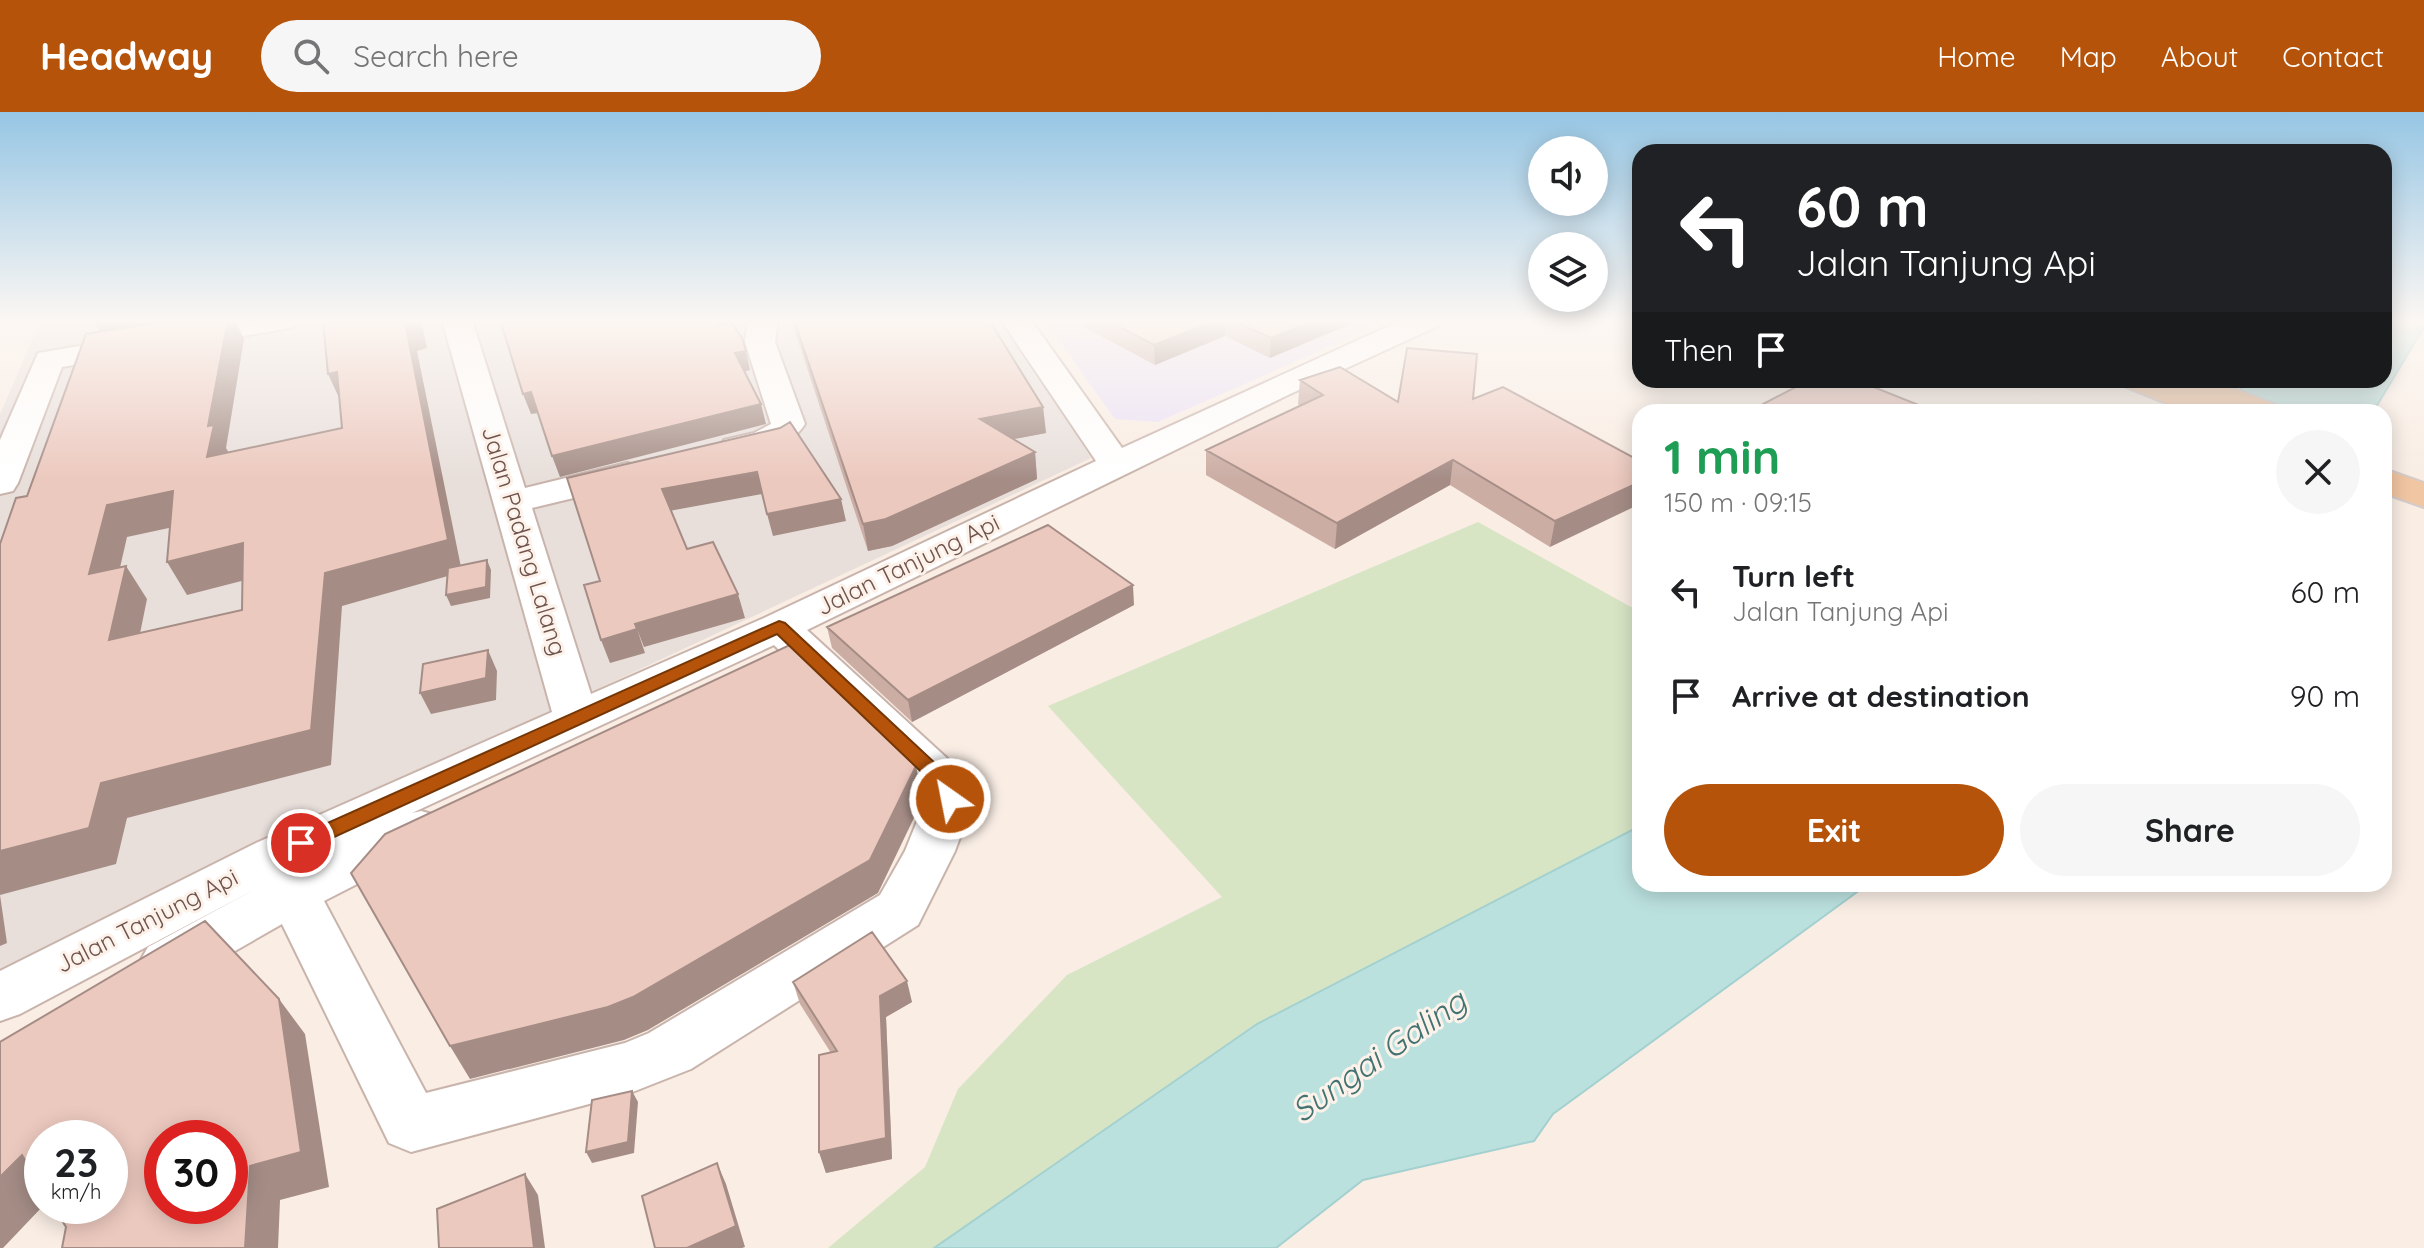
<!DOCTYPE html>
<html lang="en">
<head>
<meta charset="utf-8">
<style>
  :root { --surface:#fff; --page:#f6f6f6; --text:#202124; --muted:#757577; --accent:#b45309 }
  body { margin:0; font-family:Quicksand,sans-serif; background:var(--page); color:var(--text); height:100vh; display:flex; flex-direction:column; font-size:30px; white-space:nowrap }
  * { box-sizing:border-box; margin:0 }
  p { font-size:26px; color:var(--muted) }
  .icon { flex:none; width:44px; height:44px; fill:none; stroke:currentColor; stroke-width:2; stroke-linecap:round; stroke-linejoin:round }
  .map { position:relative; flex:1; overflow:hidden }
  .drawer { position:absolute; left:1632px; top:292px; width:760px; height:488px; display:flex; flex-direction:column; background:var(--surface); border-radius:24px; box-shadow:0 4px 20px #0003 }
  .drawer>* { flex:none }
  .banner { position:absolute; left:1632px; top:32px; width:760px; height:244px; border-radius:24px; box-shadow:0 4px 20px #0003; background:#202124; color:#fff; overflow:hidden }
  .buttons { position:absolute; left:1528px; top:24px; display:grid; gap:16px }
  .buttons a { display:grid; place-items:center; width:80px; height:80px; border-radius:50%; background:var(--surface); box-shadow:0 4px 20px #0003; font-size:40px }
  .speed { position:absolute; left:24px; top:1008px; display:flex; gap:16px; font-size:40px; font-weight:700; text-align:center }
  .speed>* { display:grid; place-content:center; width:104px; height:104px; border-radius:50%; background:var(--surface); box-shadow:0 4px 20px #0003; line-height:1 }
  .speed small { font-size:20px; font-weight:400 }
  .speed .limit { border:12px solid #d22; background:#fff; color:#111 }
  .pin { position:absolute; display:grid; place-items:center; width:68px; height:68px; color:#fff; margin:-34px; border:4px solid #fff; border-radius:50%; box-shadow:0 2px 8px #0007 }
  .me { position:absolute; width:88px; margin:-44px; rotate:327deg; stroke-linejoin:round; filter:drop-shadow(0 0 6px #0008) }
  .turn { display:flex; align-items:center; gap:28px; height:168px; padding:0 32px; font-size:36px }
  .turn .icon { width:104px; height:104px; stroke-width:2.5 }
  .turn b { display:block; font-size:56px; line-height:68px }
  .then { display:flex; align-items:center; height:76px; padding:0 32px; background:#0003; gap:16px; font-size:30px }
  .round { display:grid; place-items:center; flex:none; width:84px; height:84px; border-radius:42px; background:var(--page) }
  .overview { display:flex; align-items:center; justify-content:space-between; height:136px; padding:0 32px }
  h1 { font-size:48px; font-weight:800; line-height:60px; color:#1e9e55 }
  .button { display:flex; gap:16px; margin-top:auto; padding:16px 32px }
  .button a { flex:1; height:92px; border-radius:48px; background:var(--accent); color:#fff; font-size:32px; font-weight:800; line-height:92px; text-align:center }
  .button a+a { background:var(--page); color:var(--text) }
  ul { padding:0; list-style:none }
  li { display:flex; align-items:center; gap:24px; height:104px; padding:0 32px }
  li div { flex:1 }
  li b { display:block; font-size:30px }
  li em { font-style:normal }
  header { display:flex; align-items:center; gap:48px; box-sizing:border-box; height:112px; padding:0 40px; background:var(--accent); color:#fff }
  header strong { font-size:38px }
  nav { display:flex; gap:44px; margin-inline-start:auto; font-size:28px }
  .search { width:560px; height:72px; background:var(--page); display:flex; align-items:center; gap:20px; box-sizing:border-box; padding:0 28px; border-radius:44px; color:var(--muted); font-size:30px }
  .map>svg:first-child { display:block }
</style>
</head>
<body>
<header>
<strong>Headway</strong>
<div class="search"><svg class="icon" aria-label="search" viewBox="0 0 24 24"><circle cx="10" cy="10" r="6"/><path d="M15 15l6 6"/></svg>Search here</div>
<nav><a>Home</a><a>Map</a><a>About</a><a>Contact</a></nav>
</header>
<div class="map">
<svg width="2424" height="1136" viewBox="0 0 2424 1136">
  <rect width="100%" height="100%" fill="#f9ede4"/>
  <!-- industrial -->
  <path fill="#e8dfdb" d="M41 208H1004L1091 346 0 857V302Z"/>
  <!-- education -->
  <path fill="#eae1f6" d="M1067 208H1389L1158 310 1115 307 1049 215Z"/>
  <!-- green -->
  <path fill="#d8e5c5" d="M1478 410 1640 500V714L1257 912 934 1136H828L925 1055 958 977 1067 863 1222 785 1048 594Z"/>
  <!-- water -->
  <path fill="#bbe1df" stroke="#a3d1d0" stroke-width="2" d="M2384 208H2424V215L2373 300H2212L2252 268H2384Z
    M1640 714V772H1868L1553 1002 1534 1029 1363 1068 1276 1136H934L1257 912Z"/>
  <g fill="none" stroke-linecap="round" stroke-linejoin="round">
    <defs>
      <path id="minor" d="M231 208H299L295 214 284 217 62 255 18 371 13 379 0 382V328L38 241Z
        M442 208H472L525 376 627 351 640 354 645 362 640 370 532 396 591 582 764 506 1096 349 1001 208H1031L1122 336 1402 208H1442L1438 214 1288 283 807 518 962 660 974 687 955 739 918 813 691 957 630 981 411 1040 389 1031 282 812 186 867 167 873 148 867 139 851 148 835 263 773 20 902 0 909V859L256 731 552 600ZM774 533 923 679 926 687 905 739 880 783 649 921 625 931 426 981 324 789 439 730 446 717 439 704 421 699 412 701Z
        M748 208H778L775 230 805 312C789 337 753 350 724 342L719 335 724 328 754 321 771 312 745 230Z"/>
      <path id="major" d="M2121 268H2211L2276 293 2281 300H2234L2223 296 2221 300H2188L2126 275Z
        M2384 357 2424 371V395L2384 381Z"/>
    </defs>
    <!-- minor casing -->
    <use href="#minor" stroke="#c9b4ac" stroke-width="4"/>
    <!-- major casing -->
    <use href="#major" stroke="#d4cbca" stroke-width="4"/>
    <!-- minor -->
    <use href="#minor" fill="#fff" fill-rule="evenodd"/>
    <!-- major -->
    <use href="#major" fill="#f1c6a3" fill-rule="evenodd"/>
  </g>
  <!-- wall -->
  <path fill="#cbada4" d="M791 208H989L1043 295 1046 321 1013 327 1035 340 1037 367 892 434 868 439Z
    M1071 208H1360L1270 246 1225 224 1155 253Z
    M1300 268 1398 290 1473 287 1640 349 1550 435 1450 373 1335 437 1206 363V338L1300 294 1298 292Z
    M1134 493 912 610 832 536 827 515Z
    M793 870 912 890 886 905 892 1047 826 1061 819 1040 831 941 800 892Z"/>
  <!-- shaded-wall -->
  <path fill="#a58d86" d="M93 208H218L104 227Z
    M228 208H235L244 227 226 336 231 344 207 345 208 314Z
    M414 208H421L427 236 417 239 462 460 342 494 331 653 127 706 116 752 0 783 7 831 0 834V739L101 671 325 461 405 210Z
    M718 208H726L723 232 718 213Z
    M1217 208H1225V224L1155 253 1154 233Z
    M1315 208H1360L1270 246 1271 226Z
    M746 239 750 258 740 261 735 241Z
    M337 260 342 292 328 262Z
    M531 280 538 301 531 302 523 282Z
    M761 292 766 312 560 365 552 344Z
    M1043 295 1046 321 983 333 980 307Z
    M1035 340 1037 367 892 434 868 439 863 412Z
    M1453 348 1450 373 1335 437 1337 411Z
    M757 360 762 382 669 399 662 377Z
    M1640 370V392L1550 435 1555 409Z
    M173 379 192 411 127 425 111 495 89 462 107 393Z
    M841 387 846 409 773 424 767 402Z
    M243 431 261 464 187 483 167 450Z
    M487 448 491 458 490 486 451 494 446 483Z
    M126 454 147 487 132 561 109 528Z
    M1133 473 1134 493 912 610 908 588Z
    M738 482 745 506 644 535 635 512Z
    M637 517 645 541 610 551 601 528Z
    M488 538 497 559 496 588 431 602 420 581Z
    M916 654 923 687 878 781 648 918 624 928 470 967 450 934Z
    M907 869 912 890 886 905 892 1047 826 1061 819 1040 880 884Z
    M279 887 305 922 329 1075 280 1088 278 1136H245L250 1054Z
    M632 979 638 990 634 1041 592 1051 586 1040Z
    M22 1043 42 1061 43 1094 3 1136H0V1065Z
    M717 1051 726 1072 745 1135 742 1136H687Z
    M525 1062 538 1083 545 1136H534Z"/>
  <!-- building -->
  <path fill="#ecc9bf" stroke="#a58d86" stroke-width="2" fill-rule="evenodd" d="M172 208H228L208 314 214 313 207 345 342 316 337 260 328 262 323 208H414L405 210 448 428 325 461 311 618 101 671 89 716 0 739V432L16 386 27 384 86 222ZM173 379 167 450 243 431 242 498 109 528 126 454 89 462 107 393Z
    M500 208H718V213L731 210 742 226 746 239 735 241 761 292 552 344 531 280 523 282Z
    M794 208H989L1043 295 980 307 1035 340 886 407 863 412Z
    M1106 208H1217L1154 233Z
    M1232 208H1315L1271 226Z
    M1407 236 1477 242 1473 287 1503 275 1640 349V370L1555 409 1453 348 1337 411 1206 338 1323 283 1300 268 1340 255 1398 290Z
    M1809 268H1856L1936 300H1748Z
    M790 310 841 387 767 402 757 360 662 377 687 437 713 430 738 482 635 512 637 517 601 528 584 473 600 469 567 366 780 316Z
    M1048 413 1133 473 908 588 827 515Z
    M487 448 486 475 446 483 448 456Z
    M792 532 914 648 916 654 870 748 633 885 608 895 450 934 351 761 385 722Z
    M488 538 486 566 420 581 423 552Z
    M205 809 279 887 301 1040 250 1054 245 1136H62L66 1115 53 1094H110V1026H42V1076L22 1043 0 1065V930ZM162 1026H230V1094H162Z
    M872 820 907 869 880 884 886 1026 819 1040V943L837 939 793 870Z
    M632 979 628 1030 586 1040 592 988Z
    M717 1051 736 1114 687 1136H655L642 1084Z
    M525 1062 534 1136H439L437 1097Z"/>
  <!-- sky -->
  <linearGradient id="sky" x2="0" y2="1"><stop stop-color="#96c6e4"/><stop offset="0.57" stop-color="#fcf7f3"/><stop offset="1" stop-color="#fcf7f3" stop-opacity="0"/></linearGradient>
  <rect width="2424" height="367" fill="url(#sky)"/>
  <!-- route -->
  <path fill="#b45309" stroke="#753606" stroke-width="2" d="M779 509 785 511 952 667 960 687 957 692H942L936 674 777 522 308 737H294L291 731 294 726Z"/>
  <g text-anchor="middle" stroke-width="6" stroke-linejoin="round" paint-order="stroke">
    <!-- street labels -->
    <g font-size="24" fill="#6f534d" stroke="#fdf2ea">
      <text transform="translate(524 429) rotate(73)" y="8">Jalan Padang Lalang</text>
      <text transform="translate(908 453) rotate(-26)" y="8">Jalan Tanjung Api</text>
      <text transform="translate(147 809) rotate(-27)" y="8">Jalan Tanjung Api</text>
    </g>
    <!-- near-water labels -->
    <g font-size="32" font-style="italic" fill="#427372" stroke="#fdf2ea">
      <text transform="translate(1379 944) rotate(-35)" y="11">Sungai Galing</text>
    </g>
  </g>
</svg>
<div class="buttons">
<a><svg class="icon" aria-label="sound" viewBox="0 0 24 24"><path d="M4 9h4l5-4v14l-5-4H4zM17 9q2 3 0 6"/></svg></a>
<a><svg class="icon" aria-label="layers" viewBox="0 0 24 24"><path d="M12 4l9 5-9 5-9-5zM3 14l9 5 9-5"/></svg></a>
</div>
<div class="speed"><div>23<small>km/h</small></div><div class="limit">30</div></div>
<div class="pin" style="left:301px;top:731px;background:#d93025"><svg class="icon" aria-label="arrive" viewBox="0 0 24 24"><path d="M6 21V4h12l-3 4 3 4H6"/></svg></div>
<svg class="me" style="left:950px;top:687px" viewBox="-20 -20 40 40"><circle r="17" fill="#b45309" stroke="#fff" stroke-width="3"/><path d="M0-11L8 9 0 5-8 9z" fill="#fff"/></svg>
<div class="banner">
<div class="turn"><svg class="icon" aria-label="left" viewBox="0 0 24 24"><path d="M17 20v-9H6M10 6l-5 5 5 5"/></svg><div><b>60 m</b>Jalan Tanjung Api</div></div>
<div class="then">Then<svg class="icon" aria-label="arrive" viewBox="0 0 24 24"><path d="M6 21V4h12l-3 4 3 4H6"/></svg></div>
</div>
<section class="drawer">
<div class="overview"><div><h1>1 min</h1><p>150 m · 09:15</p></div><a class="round"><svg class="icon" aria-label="close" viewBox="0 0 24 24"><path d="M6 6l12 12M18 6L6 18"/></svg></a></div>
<ul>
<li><svg class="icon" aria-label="left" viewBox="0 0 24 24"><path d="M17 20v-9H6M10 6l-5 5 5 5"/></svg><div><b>Turn left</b><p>Jalan Tanjung Api</p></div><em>60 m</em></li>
<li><svg class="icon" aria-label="arrive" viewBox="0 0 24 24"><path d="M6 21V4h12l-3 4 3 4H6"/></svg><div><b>Arrive at destination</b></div><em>90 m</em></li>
</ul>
<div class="button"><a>Exit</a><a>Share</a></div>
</section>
</div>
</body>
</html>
